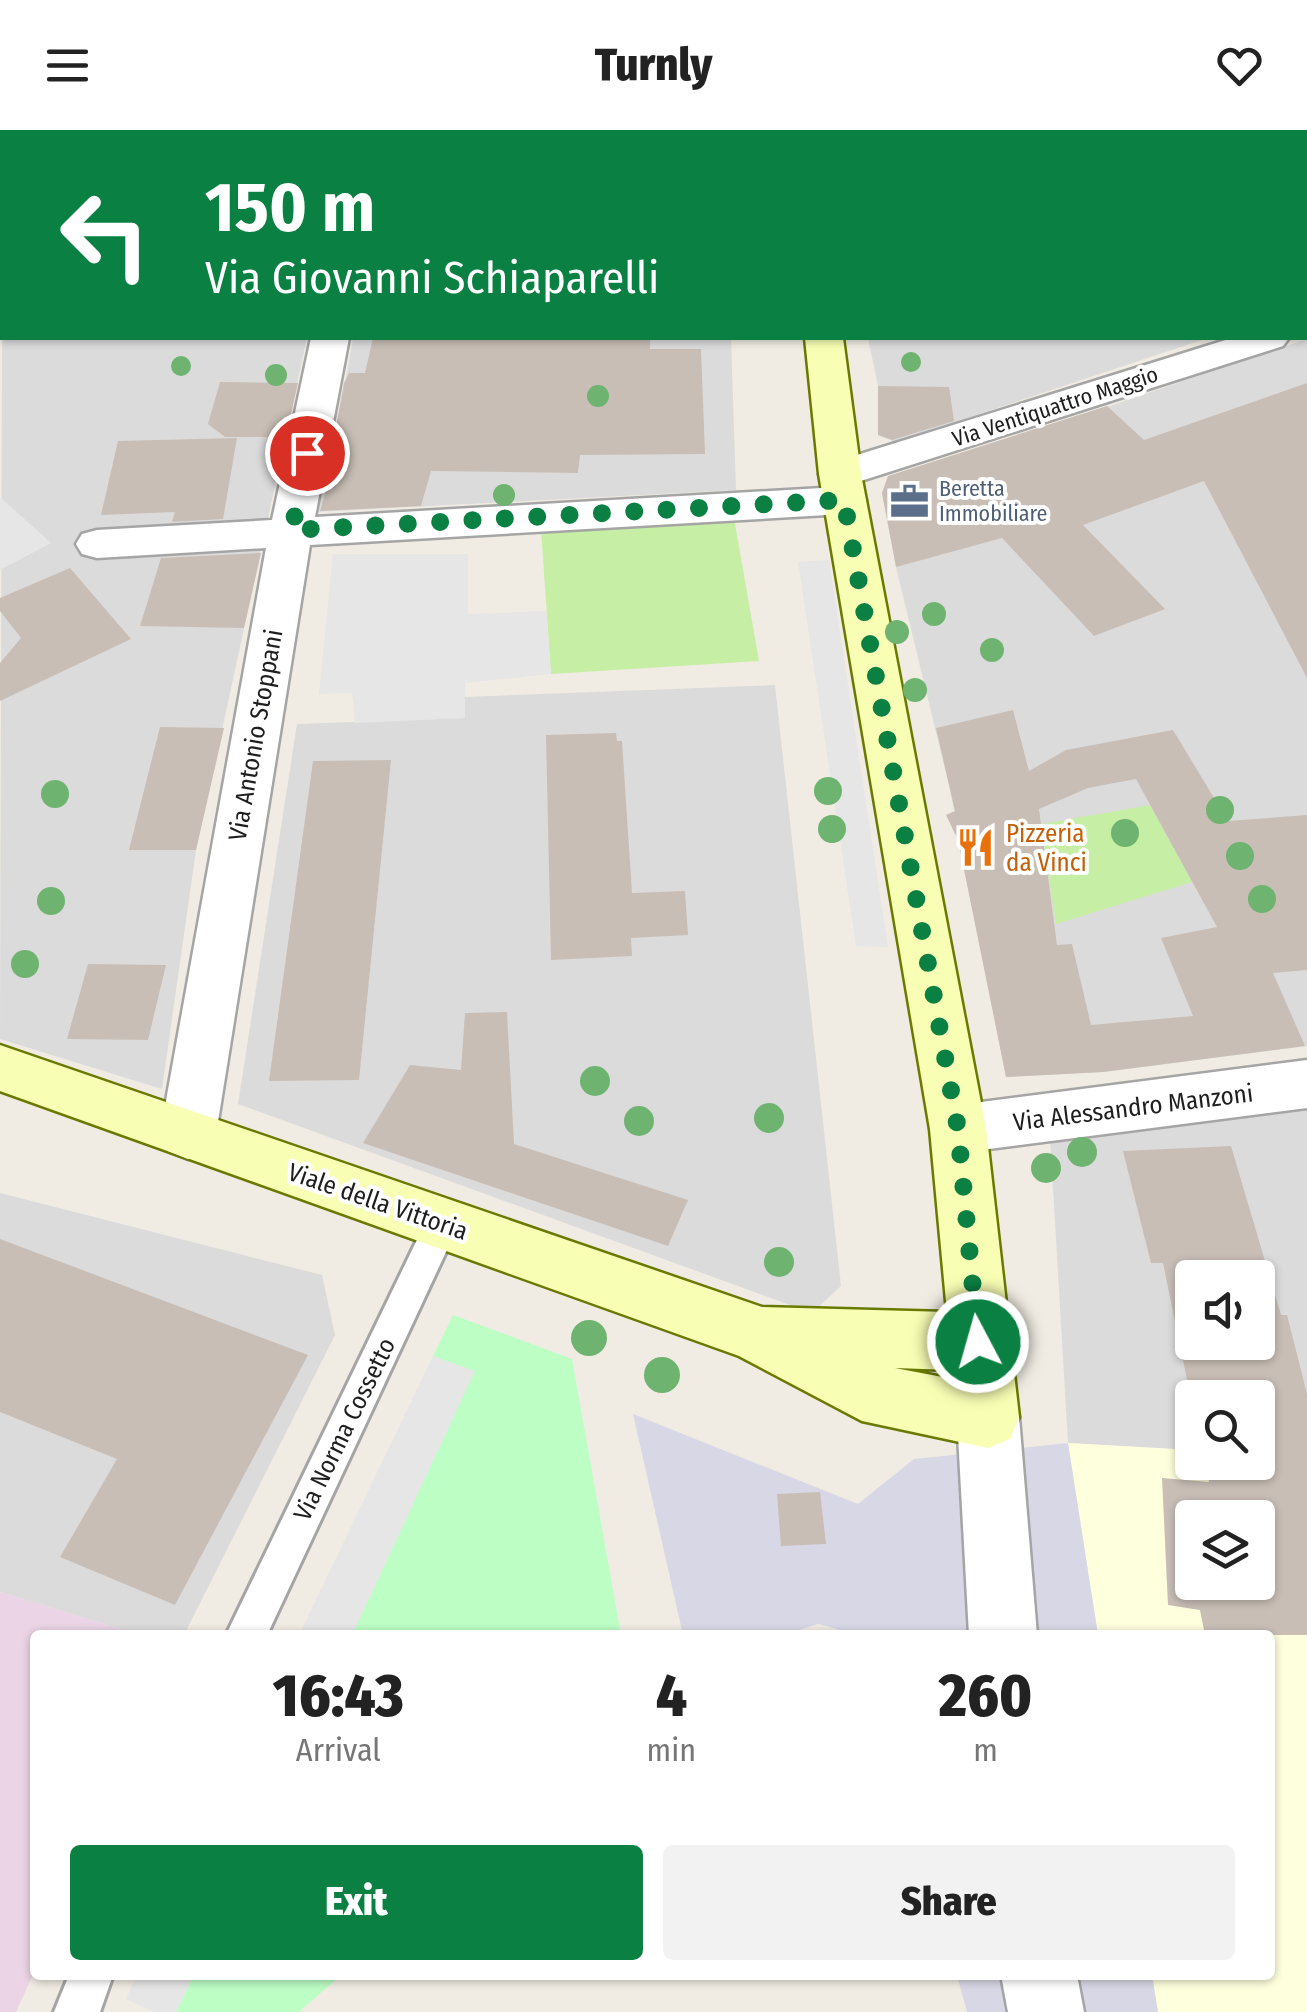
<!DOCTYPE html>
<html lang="en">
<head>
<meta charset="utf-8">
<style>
  :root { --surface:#fff; --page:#f2f2f2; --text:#222; --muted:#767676; --accent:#0b8043 }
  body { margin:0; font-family:"Fira Sans Condensed",sans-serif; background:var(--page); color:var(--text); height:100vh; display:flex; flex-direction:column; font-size:38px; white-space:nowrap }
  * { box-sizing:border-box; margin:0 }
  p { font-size:32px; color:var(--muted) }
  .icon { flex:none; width:55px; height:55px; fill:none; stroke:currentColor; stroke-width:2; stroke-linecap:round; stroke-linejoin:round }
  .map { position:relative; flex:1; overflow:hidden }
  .side { position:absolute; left:30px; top:1500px; width:1245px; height:350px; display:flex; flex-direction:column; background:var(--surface); border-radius:10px; box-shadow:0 2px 8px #0004 }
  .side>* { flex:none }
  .top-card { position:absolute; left:0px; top:0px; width:1308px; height:210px; box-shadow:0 2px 8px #0004; background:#0b8043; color:#fff; overflow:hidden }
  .controls { position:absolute; left:1175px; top:1130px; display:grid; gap:20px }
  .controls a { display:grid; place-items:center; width:100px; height:100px; border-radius:10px; background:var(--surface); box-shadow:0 2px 8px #0004; font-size:50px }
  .pin { position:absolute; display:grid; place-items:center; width:85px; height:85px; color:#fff; margin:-42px; border:5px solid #fff; border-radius:50%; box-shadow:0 2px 10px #0007 }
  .me { position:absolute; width:110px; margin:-55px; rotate:354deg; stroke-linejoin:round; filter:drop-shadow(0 0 8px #0008) }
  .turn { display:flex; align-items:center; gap:35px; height:210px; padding:0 40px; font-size:45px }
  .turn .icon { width:130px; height:130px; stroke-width:2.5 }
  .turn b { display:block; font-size:70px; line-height:85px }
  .eta { display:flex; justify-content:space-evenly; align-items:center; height:170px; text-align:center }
  .eta b { font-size:60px; font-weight:800; line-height:70px }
  .action { display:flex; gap:20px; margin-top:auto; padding:20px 40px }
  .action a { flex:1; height:115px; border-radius:10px; background:var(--accent); color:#fff; font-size:40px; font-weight:800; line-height:115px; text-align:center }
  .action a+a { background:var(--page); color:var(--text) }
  header { display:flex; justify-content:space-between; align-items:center; height:130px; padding:0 40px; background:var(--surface); font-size:45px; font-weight:800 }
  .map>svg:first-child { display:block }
</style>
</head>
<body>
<header><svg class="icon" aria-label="menu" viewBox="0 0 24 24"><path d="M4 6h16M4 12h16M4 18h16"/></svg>Turnly<svg class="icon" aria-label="heart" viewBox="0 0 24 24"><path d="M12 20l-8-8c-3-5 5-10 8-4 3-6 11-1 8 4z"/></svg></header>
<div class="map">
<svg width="1307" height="1882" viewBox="0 0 1307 1882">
  <rect width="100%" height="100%" fill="#f0ece3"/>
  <!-- residential -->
  <path fill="#dcdbdb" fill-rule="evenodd" d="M111 0H502L113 2Z
    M824 0H1197L1205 2H825Z
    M2 198V208H307L196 720 162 959 0 909Z
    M353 208H731L736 360 316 382 330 341Z
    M868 208H1208L895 312 878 305V256Z
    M1307 209V916L1103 942 1006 947 950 660 896 437 882 363 886 352Z
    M775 555 841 1156 812 1183 238 974 297 594 465 588V567Z
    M1307 979V1326L1258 1323V1268H1192V1320L1068 1313 1050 1007ZM1192 1148H1258V1212H1192Z
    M0 1063 322 1145 335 1205 184 1505H140L0 1462Z"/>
  <!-- industrial -->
  <path fill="#ead4e5" d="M0 1462 140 1505H35V1840L16 1882H0Z"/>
  <!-- education -->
  <path fill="#feffdd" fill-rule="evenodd" d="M1068 1313 1192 1320V1332H1258V1323L1307 1326V1882H1158L1152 1845H1270V1505H1098ZM1192 1388H1258V1452H1192Z"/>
  <!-- grass -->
  <path fill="#c6eea5" d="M734 388 759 531 551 544 541 399Z
    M1150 675 1192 752 1056 794 1041 694Z"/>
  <!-- park -->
  <path fill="#bcfec4" d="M453 1185 572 1229 621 1505H352L474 1242 433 1226Z
    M194 1845H341L299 1882H176Z"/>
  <!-- parking -->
  <path fill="#e6e6e6" d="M0 367 51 413 0 440Z
    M333 424H468V484L546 481 551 544 465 553V588L355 593 352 563 319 564Z
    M829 430 888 817 856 816 798 432Z
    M433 1226 475 1241 352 1505H299Z
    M137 1845H194L176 1882H153L126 1869Z"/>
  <!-- plaza -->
  <path fill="#d8d7e6" d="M633 1284 858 1374 914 1329 1068 1313 1098 1505H860L818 1494 783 1505H683Z
    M957 1845H1152L1158 1882H967Z"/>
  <!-- building -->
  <path fill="#c8beb6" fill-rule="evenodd" d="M373 208H650V219H701L705 324 580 325 578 343 431 341 421 376 320 381 342 307H334L344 253 349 243H365Z
    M220 252 298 253 286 307H225L208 294Z
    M1307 253V548L1204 351 1083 395 1165 479 1094 506 1002 408 896 437 882 363 888 346 1107 276 1144 310Z
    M878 256 949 257 954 291 892 310 878 305Z
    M237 308 223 389 172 392 175 382 101 385 118 311Z
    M261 423 244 498 140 496 161 428Z
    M70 438 131 509 0 571V533L21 508 0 481V468Z
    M1013 580 1029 641 1066 620 1173 600 1228 691 1307 685V840L1273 843 1305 916 1103 942 1006 947 958 710 946 685 955 681 936 598ZM1136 649 1217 797 1161 808 1193 886 1091 895 1072 814 1057 815 1039 679 1088 658Z
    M160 597 224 598 196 720H129Z
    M616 603 617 611H622L632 763 685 761 688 805 631 808 632 826 551 830 546 605Z
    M391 630 359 950 269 951 313 631Z
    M88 834 166 835 148 910 67 909Z
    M507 882 514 1014 688 1070 668 1116 363 1013 410 935 461 940 465 883Z
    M1231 1016 1281 1185H1287L1307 1264V1505H1205L1200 1480 1168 1475 1162 1348 1209 1352 1205 1332H1258V1268H1192V1274L1163 1133H1151L1123 1021ZM1192 1148H1258V1212H1192ZM1192 1388H1258V1452H1192Z
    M0 1109 308 1225 175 1475 60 1427 117 1329 0 1282Z
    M820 1362 826 1414 781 1416 777 1364Z"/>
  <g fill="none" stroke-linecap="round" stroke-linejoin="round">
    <defs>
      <path id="lane" d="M442 1078 454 1083 459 1094 267 1505H226L430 1083Z
        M69 1845H113L100 1882H54Z"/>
      <path id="street" d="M509 0H543V2H510Z
        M311 208H349L315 387 839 357 825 353 819 344 825 335 1232 208H1289L1283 216 842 357 860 360 866 370 860 380 845 384 310 415 216 1004 208 1021 188 1029 168 1021 160 1004 266 418 97 428 82 424 76 414 82 404 97 400 272 390Z
        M1307 930V978L958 1023 938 1016 930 999 938 982 958 975Z
        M988 1256 1010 1265 1019 1287 1037 1505H969L957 1287 966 1265Z
        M1001 1845H1077L1084 1882H1008Z"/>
      <path id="secondary" d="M776 0H810V2H777Z
        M1251 0H1291L1293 2H1253Z
        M805 208H843L861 344 986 999 1019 1287 1010 1309 988 1318 862 1291 739 1226 0 961V915L762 1177 947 1182 930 999 819 344ZM895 1238 952 1240 953 1249Z"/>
    </defs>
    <!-- lane casing -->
    <use href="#lane" stroke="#a5a5a5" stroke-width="6"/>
    <!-- street casing -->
    <use href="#street" stroke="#a5a5a5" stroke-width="5"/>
    <!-- secondary casing -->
    <use href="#secondary" stroke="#697a00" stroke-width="5"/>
    <!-- lane -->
    <use href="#lane" fill="#fff" fill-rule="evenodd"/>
    <!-- street -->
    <use href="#street" fill="#fff" fill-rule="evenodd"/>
    <!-- secondary -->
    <use href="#secondary" fill="#f8feb3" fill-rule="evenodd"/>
  </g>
  <!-- trees -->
  <g fill="#6eb370">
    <circle cx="911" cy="232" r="10"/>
    <circle cx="181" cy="236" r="10"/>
    <circle cx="276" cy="245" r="11"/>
    <circle cx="598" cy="266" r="11"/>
    <circle cx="504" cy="365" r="11"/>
    <circle cx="934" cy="484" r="12"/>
    <circle cx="897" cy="502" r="12"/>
    <circle cx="992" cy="520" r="12"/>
    <circle cx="915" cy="560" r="12"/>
    <circle cx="828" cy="661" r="14"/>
    <circle cx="55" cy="664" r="14"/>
    <circle cx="1220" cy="680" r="14"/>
    <circle cx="832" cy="699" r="14"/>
    <circle cx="1125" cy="703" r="14"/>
    <circle cx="1240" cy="726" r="14"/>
    <circle cx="1262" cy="769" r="14"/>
    <circle cx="51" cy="771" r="14"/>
    <circle cx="25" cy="834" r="14"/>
    <circle cx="595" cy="951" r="15"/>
    <circle cx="769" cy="988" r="15"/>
    <circle cx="639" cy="991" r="15"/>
    <circle cx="1082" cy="1022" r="15"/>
    <circle cx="1046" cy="1038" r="15"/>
    <circle cx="779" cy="1132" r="15"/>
    <circle cx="589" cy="1208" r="18"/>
    <circle cx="662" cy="1245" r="18"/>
  </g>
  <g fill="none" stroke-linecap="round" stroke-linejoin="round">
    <!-- route -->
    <path stroke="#0b8043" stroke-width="18" stroke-dasharray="0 32.4" d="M307 323 292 400 844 370 958 999 978 1212"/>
  </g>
  <!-- icons -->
  <defs>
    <symbol id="office-bare" viewBox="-9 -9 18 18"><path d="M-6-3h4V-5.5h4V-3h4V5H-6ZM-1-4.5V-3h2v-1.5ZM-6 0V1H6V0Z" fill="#5c6f8a" stroke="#fff" stroke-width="2.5" paint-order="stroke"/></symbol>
    <symbol id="restaurant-bare" viewBox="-9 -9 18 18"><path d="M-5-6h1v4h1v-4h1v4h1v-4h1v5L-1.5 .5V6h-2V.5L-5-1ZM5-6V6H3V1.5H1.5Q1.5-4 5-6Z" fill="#e8710a" stroke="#fff" stroke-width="2.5" paint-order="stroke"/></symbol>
  </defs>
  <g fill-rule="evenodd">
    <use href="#office-bare" x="882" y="344" width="55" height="55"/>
    <use href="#restaurant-bare" x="948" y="690" width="55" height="55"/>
  </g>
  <g text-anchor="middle" stroke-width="8" stroke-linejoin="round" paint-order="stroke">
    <!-- far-street labels -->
    <g font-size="22" fill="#1e1e1e" stroke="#fff">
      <text transform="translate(1055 276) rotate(-18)" y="8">Via Ventiquattro Maggio</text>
    </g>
    <!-- far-service labels -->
    <g font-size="22" fill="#4e5e75" stroke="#fff" text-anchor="start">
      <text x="939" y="366">Beretta<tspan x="939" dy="25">Immobiliare</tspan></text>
    </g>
    <!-- street labels -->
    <g font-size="25" fill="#1e1e1e" stroke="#fff">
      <text transform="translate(255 605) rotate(-80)" y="9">Via Antonio Stoppani</text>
      <text transform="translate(1133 977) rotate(-7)" y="9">Via Alessandro Manzoni</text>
      <text transform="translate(378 1071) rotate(19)" y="9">Viale della Vittoria</text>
      <text transform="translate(344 1299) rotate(-64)" y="9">Via Norma Cossetto</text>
    </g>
    <!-- food labels -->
    <g font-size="25" fill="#c56008" stroke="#fff" text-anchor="start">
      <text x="1006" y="712">Pizzeria<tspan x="1006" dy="29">da Vinci</tspan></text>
    </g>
  </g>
</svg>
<div class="controls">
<a><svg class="icon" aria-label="sound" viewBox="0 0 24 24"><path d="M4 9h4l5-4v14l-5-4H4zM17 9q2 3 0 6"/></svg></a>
<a><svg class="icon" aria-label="search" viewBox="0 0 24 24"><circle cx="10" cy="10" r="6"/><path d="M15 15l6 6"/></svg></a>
<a><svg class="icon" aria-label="layers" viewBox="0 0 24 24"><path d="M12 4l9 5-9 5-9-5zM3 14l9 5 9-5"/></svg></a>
</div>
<div class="pin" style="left:307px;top:323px;background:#d93025"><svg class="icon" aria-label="arrive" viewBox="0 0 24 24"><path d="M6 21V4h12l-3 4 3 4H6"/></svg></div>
<svg class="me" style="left:978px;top:1212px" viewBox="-20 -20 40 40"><circle r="17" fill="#0b8043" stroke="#fff" stroke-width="3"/><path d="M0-11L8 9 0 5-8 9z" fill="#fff"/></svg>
<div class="top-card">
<div class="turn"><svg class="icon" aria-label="left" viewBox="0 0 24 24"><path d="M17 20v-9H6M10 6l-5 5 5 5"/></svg><div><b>150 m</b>Via Giovanni Schiaparelli</div></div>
</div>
<section class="side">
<div class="eta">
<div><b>16:43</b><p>Arrival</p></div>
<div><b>4</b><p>min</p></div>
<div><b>260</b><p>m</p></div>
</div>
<div class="action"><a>Exit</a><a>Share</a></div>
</section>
</div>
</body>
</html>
